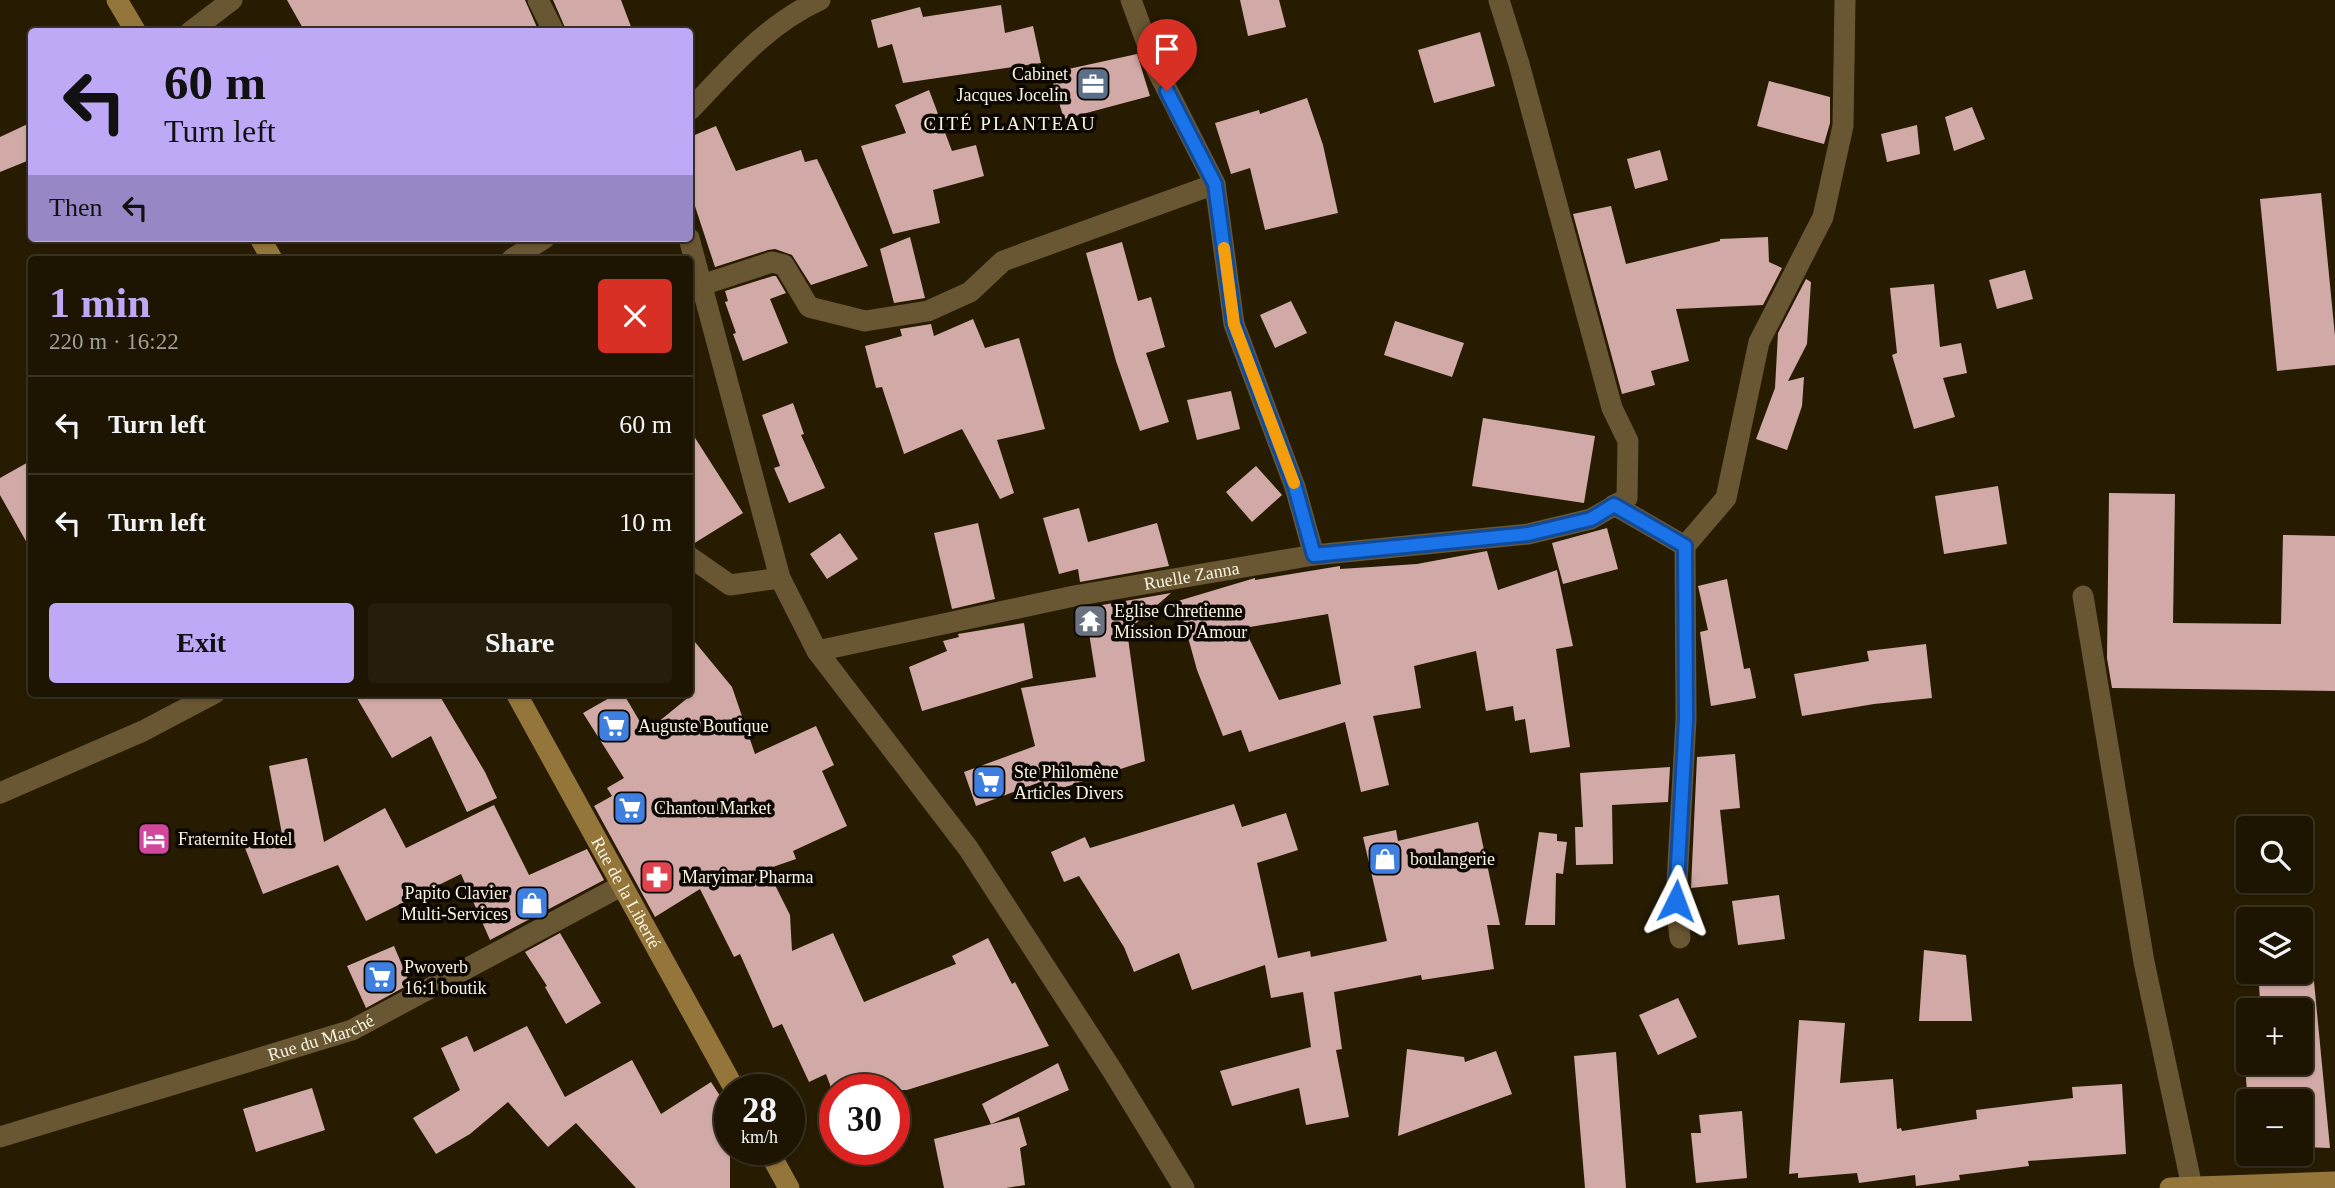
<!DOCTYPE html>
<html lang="en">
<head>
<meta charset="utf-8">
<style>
  :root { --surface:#1d1502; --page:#251e0c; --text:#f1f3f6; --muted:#a09f99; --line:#3b3424; --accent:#bda9f5 }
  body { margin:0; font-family:Georgia,serif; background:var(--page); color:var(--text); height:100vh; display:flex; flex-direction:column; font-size:26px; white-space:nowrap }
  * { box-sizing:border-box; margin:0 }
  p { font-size:23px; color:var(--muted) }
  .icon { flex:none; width:38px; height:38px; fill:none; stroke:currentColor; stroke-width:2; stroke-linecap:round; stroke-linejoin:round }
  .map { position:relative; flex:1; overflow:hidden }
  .details { position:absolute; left:28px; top:256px; width:665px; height:441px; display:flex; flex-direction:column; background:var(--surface); border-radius:7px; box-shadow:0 2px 5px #0004,0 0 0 2px var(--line) }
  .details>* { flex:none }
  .hud { position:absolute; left:28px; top:28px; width:665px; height:214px; border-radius:7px; box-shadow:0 2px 5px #0004,0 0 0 2px var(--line); background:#bda9f5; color:#111; overflow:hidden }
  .buttons { position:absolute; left:2236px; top:816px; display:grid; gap:14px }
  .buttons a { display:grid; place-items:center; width:77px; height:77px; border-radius:7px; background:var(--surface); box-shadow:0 2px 5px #0004,0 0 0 2px var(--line); font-size:35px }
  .speed { position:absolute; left:714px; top:1074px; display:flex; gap:14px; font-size:35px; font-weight:700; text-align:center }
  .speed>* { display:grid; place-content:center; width:91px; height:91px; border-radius:50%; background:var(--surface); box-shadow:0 2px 5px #0004,0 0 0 2px var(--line); line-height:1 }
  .speed small { font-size:18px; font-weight:400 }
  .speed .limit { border:10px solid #d22; background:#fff; color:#111 }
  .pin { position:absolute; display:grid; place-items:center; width:60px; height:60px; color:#fff; margin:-72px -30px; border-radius:50% 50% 50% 0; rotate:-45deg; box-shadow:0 0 7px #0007 }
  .pin .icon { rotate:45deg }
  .me { position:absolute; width:77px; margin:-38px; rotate:3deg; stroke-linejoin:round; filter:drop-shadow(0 0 5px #0008) }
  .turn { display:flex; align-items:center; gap:24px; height:147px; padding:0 21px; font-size:32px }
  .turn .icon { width:91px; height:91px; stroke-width:2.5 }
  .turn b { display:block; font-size:49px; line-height:60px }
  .then { display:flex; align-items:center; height:66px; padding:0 21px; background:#0003; gap:14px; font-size:26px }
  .round { display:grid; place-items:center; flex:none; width:74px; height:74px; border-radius:7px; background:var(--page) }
  .summary { display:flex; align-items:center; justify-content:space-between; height:119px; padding:0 21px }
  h1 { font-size:42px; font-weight:600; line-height:52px; color:var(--accent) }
  .primary-button { display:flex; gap:14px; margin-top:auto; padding:14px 21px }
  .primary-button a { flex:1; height:80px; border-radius:7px; background:var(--accent); color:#111; font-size:28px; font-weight:600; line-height:80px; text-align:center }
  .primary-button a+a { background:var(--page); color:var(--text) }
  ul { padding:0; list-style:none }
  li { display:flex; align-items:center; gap:21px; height:98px; padding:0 21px; border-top:2px solid var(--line) }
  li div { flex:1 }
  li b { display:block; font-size:26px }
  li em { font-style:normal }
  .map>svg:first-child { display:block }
</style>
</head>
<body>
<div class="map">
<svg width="2335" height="1188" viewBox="0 0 2335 1188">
  <rect width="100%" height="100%" fill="#271c02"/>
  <!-- building -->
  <path fill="#d1aaa7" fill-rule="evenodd" d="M287 0H525L539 32H305Z
    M553 0H621L633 32H567Z
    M1240 0H1279L1286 27 1248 36Z
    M1001 5 1005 33 1033 26 1041 63 903 83 892 44 878 48 871 20 920 7 923 17Z
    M1480 32 1495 86 1434 103 1418 50Z
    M1137 54 1150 96 1064 119 1050 73Z
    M1769 81 1830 97V123L1824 144 1757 126Z
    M929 90 952 151 976 145 984 176 933 190 940 223 893 234 861 146 906 133 895 105Z
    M1307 98 1323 145 1338 213 1265 230 1250 168 1231 174 1215 123 1259 110 1260 114Z
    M1972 107 1985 139 1954 151 1945 117Z
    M32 122V159L0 172V137Z
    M1917 125 1920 154 1887 162 1881 134Z
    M716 126 736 171 801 150 805 162 817 159 868 266 811 285 792 255 775 249 768 250 715 267 690 191V137Z
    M1660 150 1668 180 1635 189 1627 159Z
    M2321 193 2335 336V365L2277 371 2260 199Z
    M1611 206 1626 264 1720 241V239L1768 237 1769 262 1782 268 1763 305 1676 309 1689 361 1651 371 1655 385 1622 394 1573 214Z
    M910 237 925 298 894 303 880 249Z
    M1122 242 1138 301 1151 297 1165 347 1146 353 1169 422 1140 431 1116 361 1086 253Z
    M2025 270 2033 299 1997 309 1989 280Z
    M773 276H776L786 293 770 299 788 343 743 361 733 334 736 333 725 302 728 301 725 291Z
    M1806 279 1811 282 1807 344 1788 381 1804 377 1802 406 1787 450 1756 439 1775 388 1778 333Z
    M1934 284 1940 347 1961 343 1967 373 1943 378 1955 417 1914 429 1892 355 1897 353 1890 288Z
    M1291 301 1307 333 1275 348 1260 315Z
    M973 319 985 348 1019 338 1045 429 997 440 1014 493 1000 499 962 429 904 454 882 387 876 388 865 346 902 336 900 329 931 324 934 336Z
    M1395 321 1464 343 1452 377 1384 355Z
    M1231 391 1240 429 1197 440 1187 400Z
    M793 403 804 434 801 435 825 488 789 503 774 468 780 466 762 415Z
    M1483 418 1595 436 1584 503 1472 486Z
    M690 430 743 513 693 544H690Z
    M32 460V552L0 495V478Z
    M1256 466 1282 495 1252 522 1226 492Z
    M1998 486 2007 544 1944 554 1935 496Z
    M2109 493 2175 494 2173 623 2281 624 2283 535 2335 536V691L2112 688 2107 658Z
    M1079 508 1088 542 1157 523 1169 566 1080 582 1078 569 1059 574 1043 518Z
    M978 523 995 599 952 609 934 533Z
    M1607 528 1618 569 1563 584 1552 543Z
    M840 533 858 559 827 579 810 554Z
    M1487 551 1498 590 1557 570 1573 646 1556 649 1570 747 1530 753 1525 719 1515 721 1513 706 1486 711 1476 651 1414 666 1421 708 1373 716 1389 785 1361 792 1345 722 1249 752 1241 730 1223 736 1197 670 1178 601 1255 578V580L1340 566V569L1417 564ZM1328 614 1341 684 1279 700 1244 628Z
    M1727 579 1744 669 1750 668 1756 698 1711 706 1700 632 1708 630 1698 586Z
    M1171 593 1127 631 1145 761 1047 793 1043 781 976 806 964 772 1035 746 1021 688 1096 677 1085 608Z
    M1024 623 1033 678 922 711 909 667 947 651 943 641 959 637 958 634Z
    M690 636 732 687 755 754 816 726 834 765 822 771 847 826 793 851 796 859 767 869 790 915 792 951 833 933 864 1002 956 964 952 956 988 938 1012 984 1015 982 1049 1046 907 1090H832L826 1074 809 1082 782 1024 773 1028 740 954 734 957 700 889 655 917 594 806 612 796 607 788 624 778 583 713 618 693H623L646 732 690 696Z
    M1926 644 1932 698 1874 704 1802 716 1794 674 1869 661 1867 651Z
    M354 693H438L485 772 497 798 467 812 431 736 392 758Z
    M1735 754 1740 808 1720 810 1728 884 1691 888 1697 757Z
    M307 758 324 842 385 808 406 848 494 805 529 875 587 849 604 880 490 940 461 874 366 921 338 865 263 894 245 848 282 834 269 766Z
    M1670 767 1668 802 1612 805 1613 864 1576 865 1575 827H1583L1580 773Z
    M1234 804 1242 827 1286 813 1298 850 1257 863 1278 958 1310 951 1311 957 1387 941 1363 837 1396 830 1398 841 1478 822 1500 925H1487L1494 969 1422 980 1421 975 1334 992 1342 1049 1336 1050 1349 1117 1306 1125 1299 1088 1232 1106 1220 1071 1311 1047 1303 992 1271 998 1265 965 1192 990 1179 953 1134 972 1124 947 1079 876 1064 882 1051 852 1085 837 1090 848Z
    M1539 832 1557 834V841L1567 842 1563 874 1556 873 1555 925H1525Z
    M1779 895 1785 939 1738 945 1732 901Z
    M560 933 601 1003 566 1024 545 987 547 986 525 952Z
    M394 946 410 984 366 1008 347 966Z
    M1924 950 1966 955 1972 1021H1919Z
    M2258 971H2313L2330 1148 2301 1147V1101H2249V1117L2240 1001 2260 1000ZM2249 1010H2301V1062H2249Z
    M1678 998 1697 1037 1658 1055 1639 1015Z
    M1799 1020 1845 1023 1840 1083 1893 1079 1897 1129 1901 1128 1902 1131 1977 1119 1976 1110 2073 1098 2072 1087 2122 1084 2126 1154 2028 1161 2029 1166 1959 1175 1960 1180 1916 1186 1915 1175 1859 1183 1857 1173 1798 1178V1173L1789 1174Z
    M527 1026 565 1097 632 1060 661 1114 711 1082 730 1111V1188H636L576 1123 548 1147 508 1102 470 1134 436 1154 413 1118 460 1090 441 1048 467 1036 474 1052Z
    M1407 1049 1464 1057 1465 1062 1496 1051 1512 1094 1398 1136Z
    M1616 1052 1626 1188H1585L1574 1056Z
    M1058 1063 1069 1090 991 1124 982 1104Z
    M312 1088 325 1130 256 1152 243 1109Z
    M1742 1111 1747 1178 1696 1183 1691 1133H1701L1699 1115Z
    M1019 1117 1027 1145 1020 1148 1025 1185 1006 1188H944L934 1139Z"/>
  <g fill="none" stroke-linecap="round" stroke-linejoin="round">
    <!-- street -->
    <g stroke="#695632" stroke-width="21">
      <path d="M538 0 554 32"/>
      <path d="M1131 0 1156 68 1215 184 1234 324 1295 487 1314 555"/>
      <path d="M190 32 232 0"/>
      <path d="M690 110C730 68 767 24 820 0"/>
      <path d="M689 238 780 578 817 651 968 848 1112 1070 1184 1188"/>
      <path d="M512 259 545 238"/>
      <path d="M702 285 772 262 784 265 809 307 865 321 928 311 970 292 1003 261 1215 184"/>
      <path d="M1614 505 1685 546"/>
      <path d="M690 557 730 585 780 578"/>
      <path d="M2083 596 2144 962 2192 1187"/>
      <path id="s1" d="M817 651 1074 596 1314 555 1528 534 1591 519 1627 498 1628 441 1612 408 1519 64 1499 0"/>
      <path d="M0 793 143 731 215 693"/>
      <path d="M1680 938 1676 901 1686 719 1685 546 1726 498 1759 342 1823 217 1843 126 1845 0"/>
      <path id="s2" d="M0 1137 352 1030 621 886"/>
    </g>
    <!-- secondary -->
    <g stroke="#94753a" stroke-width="21">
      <path d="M117 0 136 32"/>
      <path d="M260 238 272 259"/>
      <path id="s3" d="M516 693 735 1090"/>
      <path d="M768 1150 789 1188"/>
      <path d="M2170 1188 2335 1182"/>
    </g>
  </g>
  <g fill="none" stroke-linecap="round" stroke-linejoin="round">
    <defs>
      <path id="route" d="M1167 91 1215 184 1234 324 1295 487 1314 555 1528 534 1591 519 1614 505 1685 546 1686 719 1676 901"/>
    </defs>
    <!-- route casing -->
    <use href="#route" stroke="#114b97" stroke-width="18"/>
    <!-- route -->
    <use href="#route" stroke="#1a73e8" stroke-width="12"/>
    <!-- slow -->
    <path stroke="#f59e0b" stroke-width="12" d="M1224 248 1234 324 1294 483"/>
  </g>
  <!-- icons -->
  <defs>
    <symbol id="office-square" viewBox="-11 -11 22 22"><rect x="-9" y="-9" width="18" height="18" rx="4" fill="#5c6f8a" stroke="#0c0801"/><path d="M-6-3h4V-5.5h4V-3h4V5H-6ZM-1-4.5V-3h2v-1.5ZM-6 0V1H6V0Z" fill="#fff"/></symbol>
    <symbol id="temple-square" viewBox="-11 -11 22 22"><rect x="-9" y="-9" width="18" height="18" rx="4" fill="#6b7280" stroke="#0c0801"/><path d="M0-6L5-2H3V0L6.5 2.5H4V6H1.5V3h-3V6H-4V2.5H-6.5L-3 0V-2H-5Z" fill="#fff"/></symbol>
    <symbol id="supermarket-square" viewBox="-11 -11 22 22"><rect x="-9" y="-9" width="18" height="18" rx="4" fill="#3f7fe0" stroke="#0c0801"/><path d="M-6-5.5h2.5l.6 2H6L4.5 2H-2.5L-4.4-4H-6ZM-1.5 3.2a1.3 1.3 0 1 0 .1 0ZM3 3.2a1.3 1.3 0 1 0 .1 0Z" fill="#fff"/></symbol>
    <symbol id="hotel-square" viewBox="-11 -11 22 22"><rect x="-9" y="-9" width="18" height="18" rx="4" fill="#d1479c" stroke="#0c0801"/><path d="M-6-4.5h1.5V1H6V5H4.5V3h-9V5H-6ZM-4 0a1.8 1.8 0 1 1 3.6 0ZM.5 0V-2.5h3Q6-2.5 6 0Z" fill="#fff"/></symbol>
    <symbol id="shop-square" viewBox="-11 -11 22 22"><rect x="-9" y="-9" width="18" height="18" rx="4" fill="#3f7fe0" stroke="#0c0801"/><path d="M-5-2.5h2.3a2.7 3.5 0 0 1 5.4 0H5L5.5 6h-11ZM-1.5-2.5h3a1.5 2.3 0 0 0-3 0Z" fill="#fff"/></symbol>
    <symbol id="pharmacy-square" viewBox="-11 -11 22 22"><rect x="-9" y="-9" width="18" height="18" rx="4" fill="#e0444e" stroke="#0c0801"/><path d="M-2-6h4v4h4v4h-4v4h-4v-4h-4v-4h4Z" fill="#fff"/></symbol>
  </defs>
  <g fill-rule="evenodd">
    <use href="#office-square" x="1074" y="65" width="38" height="38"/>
    <use href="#temple-square" x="1071" y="602" width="38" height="38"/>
    <use href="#supermarket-square" x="595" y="707" width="38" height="38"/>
    <use href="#supermarket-square" x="970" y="763" width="38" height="38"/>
    <use href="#supermarket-square" x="611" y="789" width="38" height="38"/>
    <use href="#hotel-square" x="135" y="820" width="38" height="38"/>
    <use href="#shop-square" x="1366" y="840" width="38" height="38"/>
    <use href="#pharmacy-square" x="638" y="858" width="38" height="38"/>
    <use href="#shop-square" x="513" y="884" width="38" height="38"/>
    <use href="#supermarket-square" x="361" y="958" width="38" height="38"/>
  </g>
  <g text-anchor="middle" stroke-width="7" stroke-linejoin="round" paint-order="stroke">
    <!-- poi labels -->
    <g font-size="18" fill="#faf4e3" stroke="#0c0801" text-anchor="start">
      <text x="1068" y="80" text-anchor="end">Cabinet<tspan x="1068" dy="21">Jacques Jocelin</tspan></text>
      <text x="1114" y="617">Eglise Chretienne<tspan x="1114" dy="21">Mission D' Amour</tspan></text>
      <text x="638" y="732">Auguste Boutique</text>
      <text x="1014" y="778">Ste Philomène<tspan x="1014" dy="21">Articles Divers</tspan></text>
      <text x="654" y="814">Chantou Market</text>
      <text x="178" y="845">Fraternite Hotel</text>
      <text x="1410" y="865">boulangerie</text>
      <text x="682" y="883">Maryimar Pharma</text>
      <text x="508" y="899" text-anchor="end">Papito Clavier<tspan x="508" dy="21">Multi-Services</tspan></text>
      <text x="404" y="973">Pwoverb<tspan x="404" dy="21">16:1 boutik</tspan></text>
    </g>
    <!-- street labels -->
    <g font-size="18" fill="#faf4e3" stroke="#0c0801">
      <text dy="6" stroke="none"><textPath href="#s1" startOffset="382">Ruelle Zanna</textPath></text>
      <text dy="6" stroke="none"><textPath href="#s3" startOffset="228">Rue de la Liberté</textPath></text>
      <text dy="6" stroke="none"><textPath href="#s2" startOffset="336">Rue du Marché</textPath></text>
    </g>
    <!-- neighbourhood labels -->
    <g font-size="19" letter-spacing="2" fill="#faf4e3" stroke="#0c0801">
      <text x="1010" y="130">CITÉ PLANTEAU</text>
    </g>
  </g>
</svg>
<div class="buttons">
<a><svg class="icon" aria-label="search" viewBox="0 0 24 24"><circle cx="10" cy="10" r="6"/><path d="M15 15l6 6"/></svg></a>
<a><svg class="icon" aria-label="layers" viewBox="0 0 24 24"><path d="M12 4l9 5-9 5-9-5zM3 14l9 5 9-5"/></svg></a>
<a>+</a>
<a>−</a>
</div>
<div class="speed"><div>28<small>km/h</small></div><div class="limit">30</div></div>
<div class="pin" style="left:1167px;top:91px;background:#d93025"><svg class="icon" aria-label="arrive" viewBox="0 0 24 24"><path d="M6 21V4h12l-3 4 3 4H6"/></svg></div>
<svg class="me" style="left:1676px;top:901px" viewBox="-20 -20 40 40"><path d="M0-17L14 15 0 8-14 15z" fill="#1a73e8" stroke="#fff" stroke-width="4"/></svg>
<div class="hud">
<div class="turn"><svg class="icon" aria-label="left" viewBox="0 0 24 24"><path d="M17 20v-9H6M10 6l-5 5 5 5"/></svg><div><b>60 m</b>Turn left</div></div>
<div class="then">Then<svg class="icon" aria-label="left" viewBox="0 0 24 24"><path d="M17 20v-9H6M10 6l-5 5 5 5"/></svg></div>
</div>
<section class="details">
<div class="summary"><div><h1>1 min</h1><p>220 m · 16:22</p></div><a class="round" style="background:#d93025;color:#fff"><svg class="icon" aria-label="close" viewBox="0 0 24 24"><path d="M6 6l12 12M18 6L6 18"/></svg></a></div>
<ul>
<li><svg class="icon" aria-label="left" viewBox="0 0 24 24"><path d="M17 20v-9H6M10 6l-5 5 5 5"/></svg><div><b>Turn left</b></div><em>60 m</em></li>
<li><svg class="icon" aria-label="left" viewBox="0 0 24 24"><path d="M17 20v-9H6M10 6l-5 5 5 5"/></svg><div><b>Turn left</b></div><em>10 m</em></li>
</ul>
<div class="primary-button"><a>Exit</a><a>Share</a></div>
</section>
</div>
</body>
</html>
